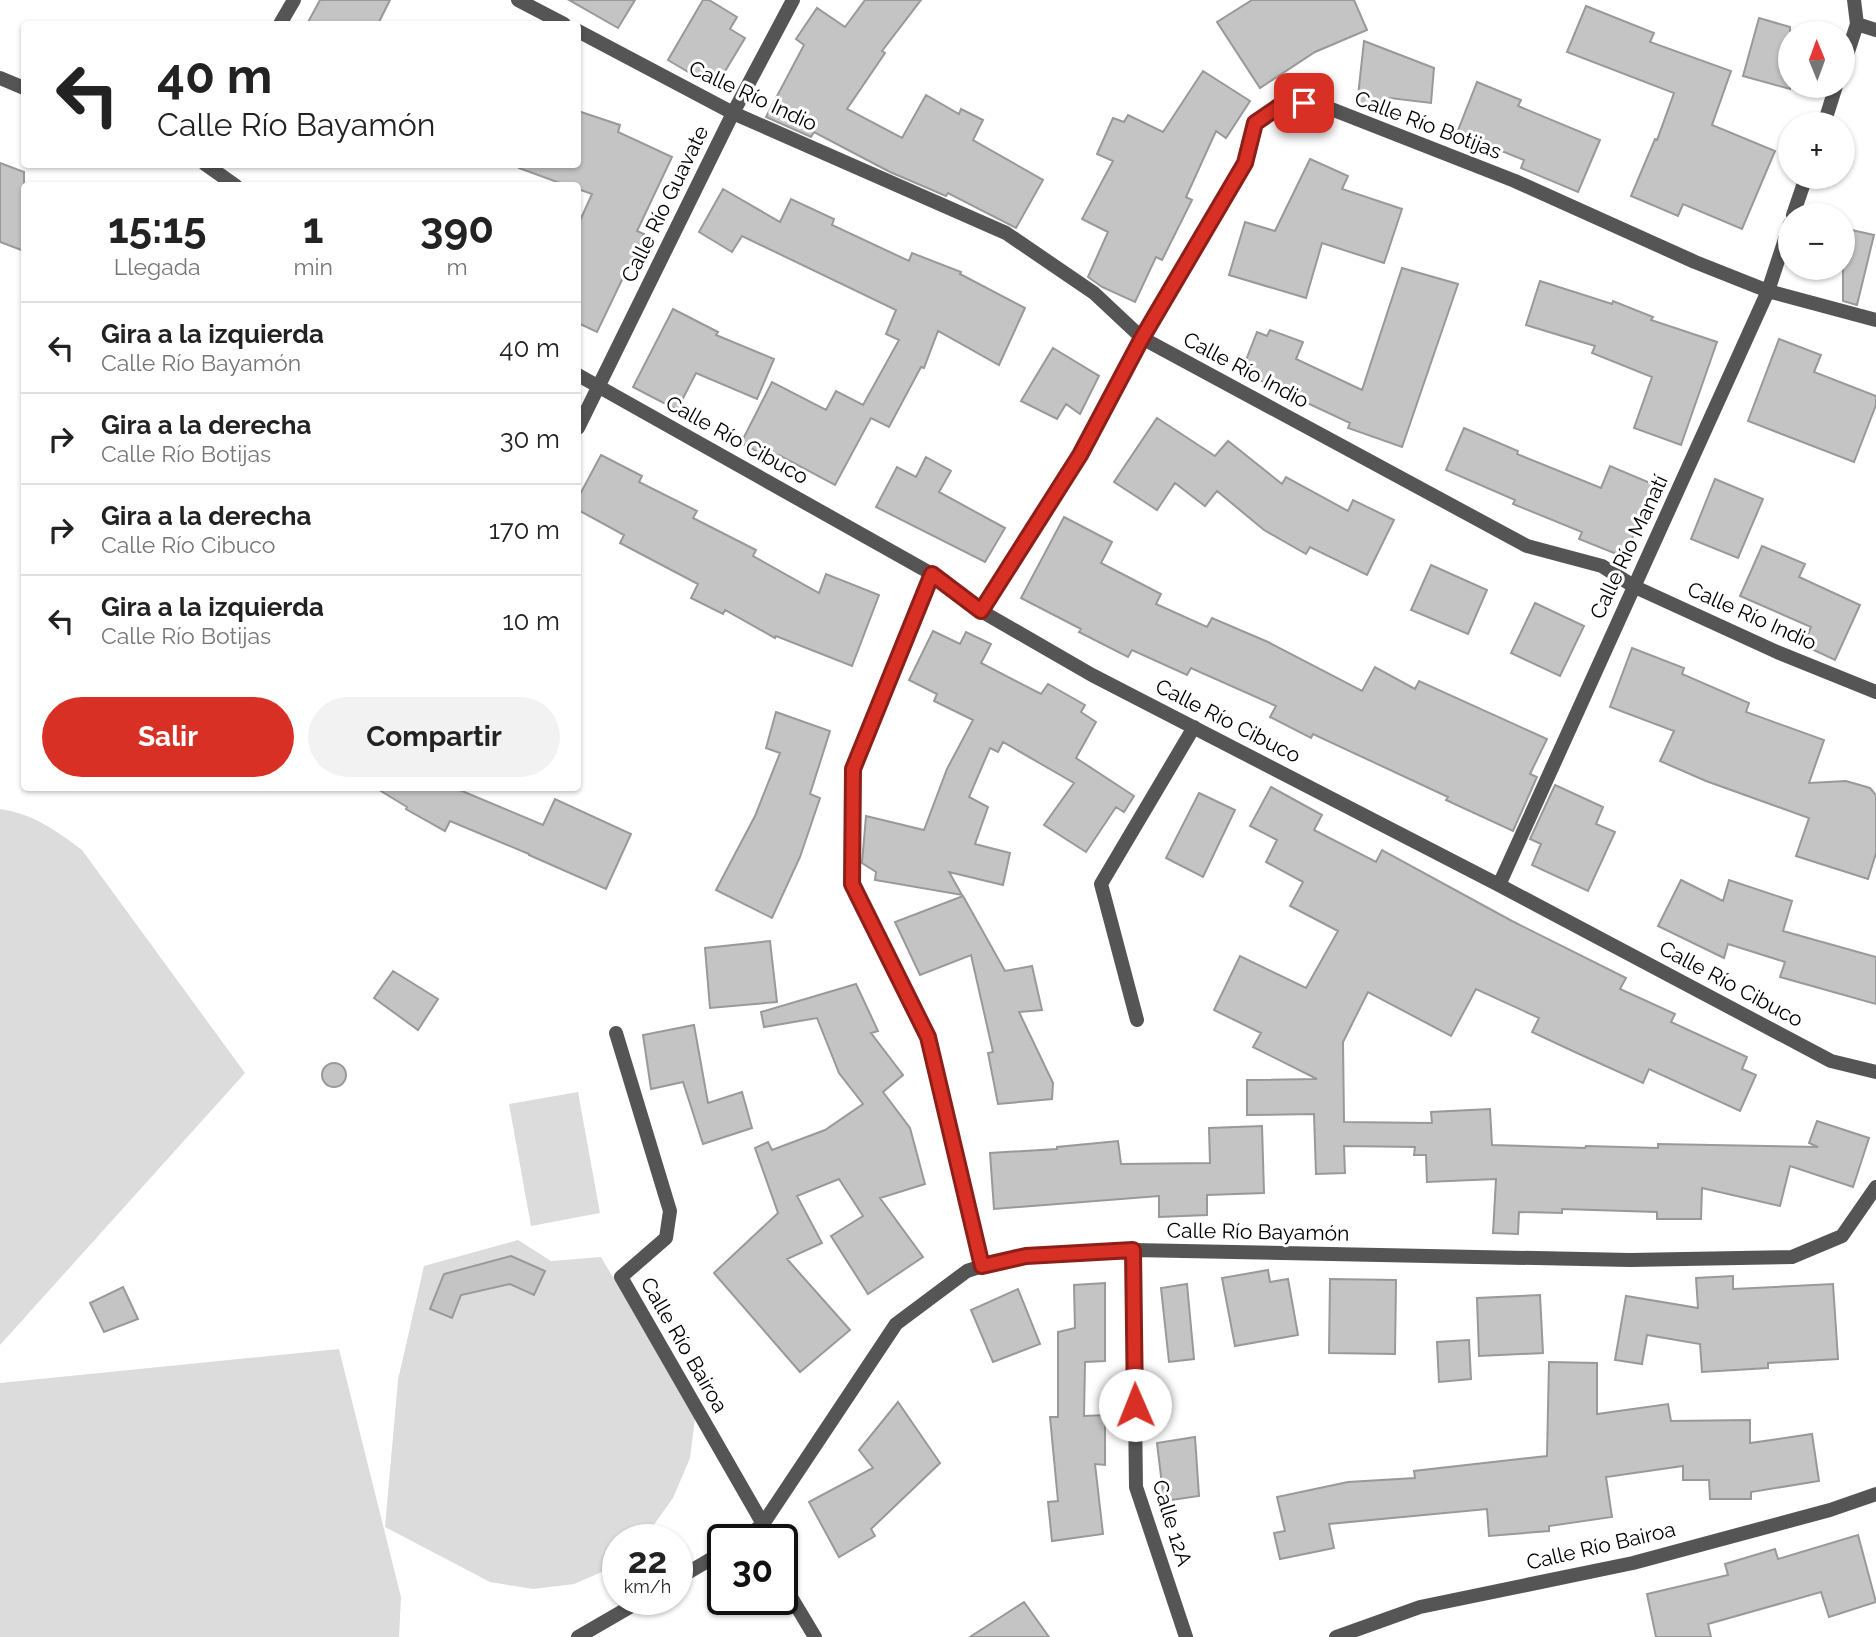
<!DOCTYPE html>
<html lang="es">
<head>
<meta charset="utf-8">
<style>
  :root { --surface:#fff; --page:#f2f2f2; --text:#222; --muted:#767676; --line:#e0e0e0; --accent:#d93025 }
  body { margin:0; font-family:Raleway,sans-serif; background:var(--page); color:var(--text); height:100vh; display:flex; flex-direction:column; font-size:26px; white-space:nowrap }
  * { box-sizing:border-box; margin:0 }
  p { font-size:23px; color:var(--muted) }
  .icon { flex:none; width:38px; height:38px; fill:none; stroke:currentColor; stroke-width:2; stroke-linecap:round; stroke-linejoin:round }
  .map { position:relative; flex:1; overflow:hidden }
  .details { position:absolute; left:21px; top:182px; width:560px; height:609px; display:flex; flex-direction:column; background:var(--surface); border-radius:7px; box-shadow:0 2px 5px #0004 }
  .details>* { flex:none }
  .hud { position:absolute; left:21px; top:21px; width:560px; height:147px; border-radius:7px; box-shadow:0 2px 5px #0004; background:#fff; color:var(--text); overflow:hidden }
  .needle { width:46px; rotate:359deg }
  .tools { position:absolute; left:1778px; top:21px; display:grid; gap:14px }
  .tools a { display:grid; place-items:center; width:77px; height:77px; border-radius:50%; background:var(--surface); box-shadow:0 2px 5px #0004; font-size:35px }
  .speed { position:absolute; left:602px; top:1524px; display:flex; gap:14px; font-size:35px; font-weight:700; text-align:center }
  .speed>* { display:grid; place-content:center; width:91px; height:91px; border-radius:50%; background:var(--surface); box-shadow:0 2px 5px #0004; line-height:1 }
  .speed small { font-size:18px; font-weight:400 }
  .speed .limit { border:4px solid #111; border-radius:10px; background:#fff; color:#111 }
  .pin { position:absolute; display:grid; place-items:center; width:60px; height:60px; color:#fff; margin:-30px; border-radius:14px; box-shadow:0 4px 10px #0006 }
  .me { position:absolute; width:77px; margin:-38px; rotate:359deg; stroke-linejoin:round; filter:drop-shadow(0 0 5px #0008) }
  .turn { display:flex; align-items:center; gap:24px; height:147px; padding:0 21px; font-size:32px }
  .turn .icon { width:91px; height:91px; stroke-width:2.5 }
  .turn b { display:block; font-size:49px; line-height:60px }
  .eta { display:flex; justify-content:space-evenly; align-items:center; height:119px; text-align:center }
  .eta b { font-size:42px; font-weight:700; line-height:49px }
  .primary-button { display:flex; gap:14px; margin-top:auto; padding:14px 21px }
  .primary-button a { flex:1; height:80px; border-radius:42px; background:var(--accent); color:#fff; font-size:28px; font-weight:700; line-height:80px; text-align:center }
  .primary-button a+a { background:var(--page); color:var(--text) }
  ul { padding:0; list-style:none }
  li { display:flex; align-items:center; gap:21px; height:91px; padding:0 21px; border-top:2px solid var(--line) }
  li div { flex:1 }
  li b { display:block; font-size:26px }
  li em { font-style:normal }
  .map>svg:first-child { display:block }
</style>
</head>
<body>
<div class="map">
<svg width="1876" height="1637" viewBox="0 0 1876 1637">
  <rect width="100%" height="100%" fill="#fff"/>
  <!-- green -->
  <path fill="#dcdcdc" d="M0 809C32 813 57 831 82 850L245 1073 0 1345Z
    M578 1092 600 1213 531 1226 509 1104Z
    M518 1240 551 1261 601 1257 695 1418 690 1458 673 1498 643 1540H618V1563L611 1568 574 1584 533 1589 490 1582 385 1527 398 1380 424 1266Z
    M339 1349 401 1597 399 1637H0V1383Z"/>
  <!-- building -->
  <path fill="#c4c4c4" stroke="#999" stroke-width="2" d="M320 0H390L378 24H307Z
    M569 0H635L618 28Z
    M703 0H709L737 17 730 29 745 38 715 88 668 60Z
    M865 0H921L882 51 885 53 847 109 902 138 926 95 959 114 961 109 983 120 973 140 1043 180 1016 228 948 193 946 196 890 172 814 132 811 137 766 117 804 45 796 39 817 8 845 27Z
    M1252 0H1354L1367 30 1315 52 1260 88 1217 22Z
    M1586 6 1654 33 1650 42 1731 71 1712 125 1775 151 1742 229 1683 204 1678 216 1631 196 1655 139 1657 140 1674 93 1567 52Z
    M1759 18 1790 27V89L1743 76Z
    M1364 41 1434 68 1431 103 1390 98 1389 108 1357 105Z
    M1203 71 1250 101 1226 138 1216 131 1186 197 1192 200 1162 260 1156 257 1135 302 1102 287 1088 277 1108 232 1082 219 1113 161 1097 154 1113 118 1124 122 1128 115 1163 132Z
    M1477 82 1521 100 1518 106 1600 140 1578 192 1521 168 1524 160 1457 133Z
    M578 111 620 125 618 132 672 157 637 231 644 234 597 332 578 323V225L592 194 578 189V186H568L519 168V164H578Z
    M1310 159 1348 176 1342 189 1402 209 1384 263 1322 243 1306 298 1229 275 1245 222 1275 231Z
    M0 163 24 172V251L0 242Z
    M723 189 780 222 791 199 834 219 832 225 909 261 912 253 961 272 960 274 1025 308 999 365 938 331 924 368 921 367 889 427 871 418 835 485 779 455 776 461 741 443 772 382 826 410 836 391 863 405 899 340 886 334 896 310 742 236 732 252 699 232Z
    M1843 228 1874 235 1857 305 1843 301Z
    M1402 268 1458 284 1402 447 1348 428 1350 423 1303 401 1305 398 1241 373 1257 332 1267 336 1270 330 1303 342 1296 359 1362 390Z
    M1540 281 1612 304 1613 301 1653 317 1651 320 1717 342 1681 445 1634 428 1652 377 1592 353 1595 346 1526 325Z
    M673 309 718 332 716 335 774 359 757 399 696 373 677 410 633 387Z
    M1779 339 1821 355 1814 372 1876 396V405L1854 462 1748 421Z
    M1053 348 1099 376 1080 414 1066 404 1057 419 1021 401Z
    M1157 418 1215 456 1228 441 1282 484 1286 477 1348 511 1353 500 1394 520 1367 575 1310 547 1306 554 1264 530 1217 491 1205 506 1175 483 1157 510 1114 482Z
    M1464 428 1518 451 1517 454 1601 488 1610 466 1655 485 1624 557 1579 539 1582 532 1513 504 1515 500 1446 470Z
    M601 455 642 476 639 482 697 511 693 518 756 550 753 556 819 593 826 574 879 595 852 666 776 636 775 638 725 610 723 614 691 598 698 584 620 543 624 535 578 510V498Z
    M926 457 951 471 939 492 1005 528 985 562 876 507 897 467 916 477Z
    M1715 479 1763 499 1738 558 1691 539Z
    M1064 517 1112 542 1101 563 1161 594 1156 604 1207 627 1212 618 1268 642 1362 691 1375 667 1415 689 1419 681 1547 739 1530 774 1537 777 1513 831 1446 800 1448 797 1313 734 1311 738 1270 717 1276 706 1191 668 1187 675 1132 650 1128 657 1079 632 1081 629 1021 598Z
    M1762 546 1805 564 1799 577 1860 605 1835 660 1803 645 1811 627 1740 596Z
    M1431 565 1487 590 1468 634 1411 610Z
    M1535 603 1584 626 1560 676 1511 653Z
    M933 631 960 644 966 632 991 644 981 663 1041 694 1048 684 1085 705 1081 712 1096 722 1076 758 1134 796 1124 812 1116 807 1086 852 1044 825 1074 783 1003 742 998 752 990 748 969 797 988 807 975 844 1010 853 1003 885 949 872 962 895 875 880 876 872 862 863 866 816 924 830 947 769 973 720 934 701 937 694 909 680Z
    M1632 648 1684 668 1682 674 1749 703 1746 712 1824 740 1809 783 1846 781 1870 788 1876 795V853L1868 879 1796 856 1809 818 1706 781 1660 761 1674 731 1610 707Z
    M776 712 830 731 810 794 820 798 800 857 772 918 716 890 755 816 780 753 766 748Z
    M1555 785 1603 807 1596 824 1615 832 1588 891 1532 865 1541 844 1530 839Z
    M1271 787 1322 815 1314 830 1376 862 1382 850 1512 921 1626 978 1620 989 1675 1014 1671 1022 1747 1057 1742 1069 1756 1075 1740 1111 1649 1069 1643 1083 1577 1053 1532 1032 1539 1018 1476 989 1451 1036 1368 992 1343 1042 1344 1122 1432 1123 1431 1112 1490 1109 1492 1145 1585 1148 1586 1146 1658 1148V1144L1818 1147 1809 1143 1817 1121 1869 1138 1853 1187 1790 1166 1780 1206 1702 1188 1701 1219H1657V1212L1562 1209V1213L1519 1212 1518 1234 1493 1233 1496 1179 1427 1182 1426 1155H1414L1415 1147 1344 1146 1345 1173 1316 1174 1314 1114 1247 1115V1080L1317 1079 1253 1047 1261 1033 1214 1010 1240 956 1306 988 1338 931 1290 906 1303 882 1266 862 1277 840 1250 826Z
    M376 788H455L543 825 555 799 631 834 606 889 529 855V854L450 821 445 831 406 809 407 807Z
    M1199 793 1235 810 1203 877 1166 858Z
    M1681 880 1723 901 1729 880 1792 901 1783 931 1876 957V1004L1780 977 1785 962 1728 944 1724 958 1658 926Z
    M963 896 1005 971 1032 966 1042 1010 1019 1012 1053 1083 1052 1099 998 1104 988 1053 993 1052 971 955 920 975 895 922Z
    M770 941 777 1002 710 1008 705 948Z
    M393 971 438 999 418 1030 374 998Z
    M856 984 878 1031 871 1033 903 1075 883 1092 910 1128 925 1184 880 1198 923 1257 868 1294 831 1236 863 1216 839 1179 797 1196 822 1243 787 1259 850 1330 800 1372 714 1273 778 1213 755 1148 768 1142 772 1150 825 1130 863 1104 839 1073 817 1018 764 1027 761 1012Z
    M694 1025 708 1103 742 1092 752 1128 703 1144 683 1082 651 1089 643 1035Z
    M322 1075a12 12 0 1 1 24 0a12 12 0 1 1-24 0Z
    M1262 1126 1264 1193 1207 1195V1215L1159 1217V1196L994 1209 990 1153 1057 1149V1147L1118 1141 1121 1164 1210 1163 1209 1128Z
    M511 1256 545 1271 534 1295 510 1284 461 1295 452 1318 430 1309 444 1274Z
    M1268 1270 1270 1282 1288 1279 1298 1335 1235 1346 1222 1278Z
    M1733 1276V1289L1833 1284 1838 1359 1768 1363V1368L1702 1372 1700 1344 1647 1335 1642 1364 1615 1360 1626 1296 1698 1308 1696 1278Z
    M1330 1279 1396 1280 1395 1354 1329 1353Z
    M1105 1283V1361L1085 1362 1084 1416 1105 1415V1465L1095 1464 1103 1534 1052 1541 1048 1502 1058 1501 1050 1417H1058V1332L1075 1328 1074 1285Z
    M1187 1284 1194 1359 1169 1362 1161 1288Z
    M123 1287 138 1319 104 1332 90 1303Z
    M1018 1289 1040 1344 993 1362 971 1310Z
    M1540 1295 1543 1353 1479 1356 1477 1298Z
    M1469 1340 1471 1379 1439 1382 1437 1342Z
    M1549 1362 1597 1363V1414L1668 1404 1671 1421 1750 1420V1443L1812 1434 1819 1481 1751 1492V1499H1710L1709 1480H1683V1466L1606 1477 1612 1517 1549 1526V1531L1489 1536 1487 1509 1329 1524 1334 1548 1280 1559 1274 1533 1285 1531 1277 1497 1348 1482 1415 1478 1414 1471 1547 1456Z
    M898 1402 940 1463 871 1529 875 1536 839 1557 809 1502 873 1468 859 1450Z
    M1195 1437 1199 1496 1164 1501 1157 1443Z
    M1858 1535 1876 1602 1829 1617 1821 1592 1708 1624 1711 1637H1656L1647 1594 1728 1575 1725 1564 1775 1549 1778 1559Z
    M1024 1602 1049 1637H970Z"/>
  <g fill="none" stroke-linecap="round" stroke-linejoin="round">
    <!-- street -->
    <path stroke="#555" stroke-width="14" d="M518 0 564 24
      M280 24 294 0
      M1857 24 1876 30
      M578 31 733 113 1006 233 1094 293 1142 338 1527 546 1602 566 1635 587 1777 652 1876 692
      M1843 67 1857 24 1854 0
      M0 78 24 88
      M1824 124 1836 86
      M205 164 236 186
      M1793 215 1806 177
      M578 375 932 574 981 611 1092 675 1499 885 1831 1061 1876 1072
      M578 428 733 113 793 0
      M932 574 853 769 852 884 928 1036 982 1266
      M981 611 1080 455 1142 338 1245 163 1255 123 1287 101 1321 105 1515 181 1695 262 1768 291 1876 320
      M1499 885 1768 291 1790 224
      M1137 1020 1101 884 1194 727
      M616 1033 670 1211 666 1238 621 1277 763 1524
      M1133 1250 1136 1487 1186 1637
      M743 1540 763 1524 896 1324 967 1271 982 1266 1026 1256 1133 1250 1630 1260 1792 1257 1842 1236 1876 1187
      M677 1579 723 1552
      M782 1582 815 1637
      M578 1637 642 1600
      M1336 1637 1420 1607 1633 1563 1830 1510 1876 1494"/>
  </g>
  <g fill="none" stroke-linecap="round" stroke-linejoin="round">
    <defs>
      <path id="route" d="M1135 1405 1133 1250 1026 1256 982 1266 928 1037 852 884 853 769 932 574 981 611 1080 455 1142 338 1245 163 1255 123 1287 101 1304 103"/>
    </defs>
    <!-- route casing -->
    <use href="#route" stroke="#8d1f18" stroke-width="18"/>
    <!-- route -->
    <use href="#route" stroke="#d93025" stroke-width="12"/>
  </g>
  <g text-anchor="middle" stroke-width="6" stroke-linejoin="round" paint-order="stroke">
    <!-- street labels -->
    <g font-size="21" fill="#000" stroke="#fff">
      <text transform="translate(753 96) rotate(25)" y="7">Calle Río Indio</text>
      <text transform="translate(1428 125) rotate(21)" y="7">Calle Río Botijas</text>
      <text transform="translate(665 204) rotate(-64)" y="7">Calle Río Guavate</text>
      <text transform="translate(1246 370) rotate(28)" y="7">Calle Río Indio</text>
      <text transform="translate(737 440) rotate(29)" y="7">Calle Río Cibuco</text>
      <text transform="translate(1629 547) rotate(-65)" y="7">Calle Río Manatí</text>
      <text transform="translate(1752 616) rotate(24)" y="7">Calle Río Indio</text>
      <text transform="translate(1228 721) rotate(27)" y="7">Calle Río Cibuco</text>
      <text transform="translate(1731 984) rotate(28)" y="7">Calle Río Cibuco</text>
      <text transform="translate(1258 1232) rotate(1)" y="7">Calle Río Bayamón</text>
      <text transform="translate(684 1345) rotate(60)" y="7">Calle Río Bairoa</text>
      <text transform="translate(1172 1523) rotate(73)" y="7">Calle 12A</text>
      <text transform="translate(1601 1546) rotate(-13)" y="7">Calle Río Bairoa</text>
    </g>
  </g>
</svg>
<div class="tools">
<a><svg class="needle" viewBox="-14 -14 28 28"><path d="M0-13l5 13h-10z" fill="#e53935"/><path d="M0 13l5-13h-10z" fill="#767676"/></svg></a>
<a>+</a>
<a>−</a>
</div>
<div class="speed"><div>22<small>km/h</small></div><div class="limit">30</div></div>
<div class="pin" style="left:1304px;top:103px;background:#d93025"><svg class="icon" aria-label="arrive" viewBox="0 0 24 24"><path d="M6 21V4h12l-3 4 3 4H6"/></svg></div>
<svg class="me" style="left:1135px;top:1405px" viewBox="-20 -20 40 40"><circle r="19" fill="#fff"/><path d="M0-13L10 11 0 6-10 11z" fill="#d93025"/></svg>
<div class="hud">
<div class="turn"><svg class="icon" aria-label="left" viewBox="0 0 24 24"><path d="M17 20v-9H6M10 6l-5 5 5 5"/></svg><div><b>40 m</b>Calle Río Bayamón</div></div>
</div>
<section class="details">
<div class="eta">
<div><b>15:15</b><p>Llegada</p></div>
<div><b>1</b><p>min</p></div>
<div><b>390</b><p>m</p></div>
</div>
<ul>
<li><svg class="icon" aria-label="left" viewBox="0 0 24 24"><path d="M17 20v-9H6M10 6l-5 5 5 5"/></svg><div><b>Gira a la izquierda</b><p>Calle Río Bayamón</p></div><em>40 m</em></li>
<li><svg class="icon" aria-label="right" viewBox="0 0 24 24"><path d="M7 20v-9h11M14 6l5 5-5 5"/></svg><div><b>Gira a la derecha</b><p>Calle Río Botijas</p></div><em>30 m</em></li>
<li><svg class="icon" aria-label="right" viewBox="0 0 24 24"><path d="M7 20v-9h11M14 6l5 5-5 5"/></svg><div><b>Gira a la derecha</b><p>Calle Río Cibuco</p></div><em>170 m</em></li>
<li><svg class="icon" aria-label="left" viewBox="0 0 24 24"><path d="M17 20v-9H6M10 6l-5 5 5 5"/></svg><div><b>Gira a la izquierda</b><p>Calle Río Botijas</p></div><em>10 m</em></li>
</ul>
<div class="primary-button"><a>Salir</a><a>Compartir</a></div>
</section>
</div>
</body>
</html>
